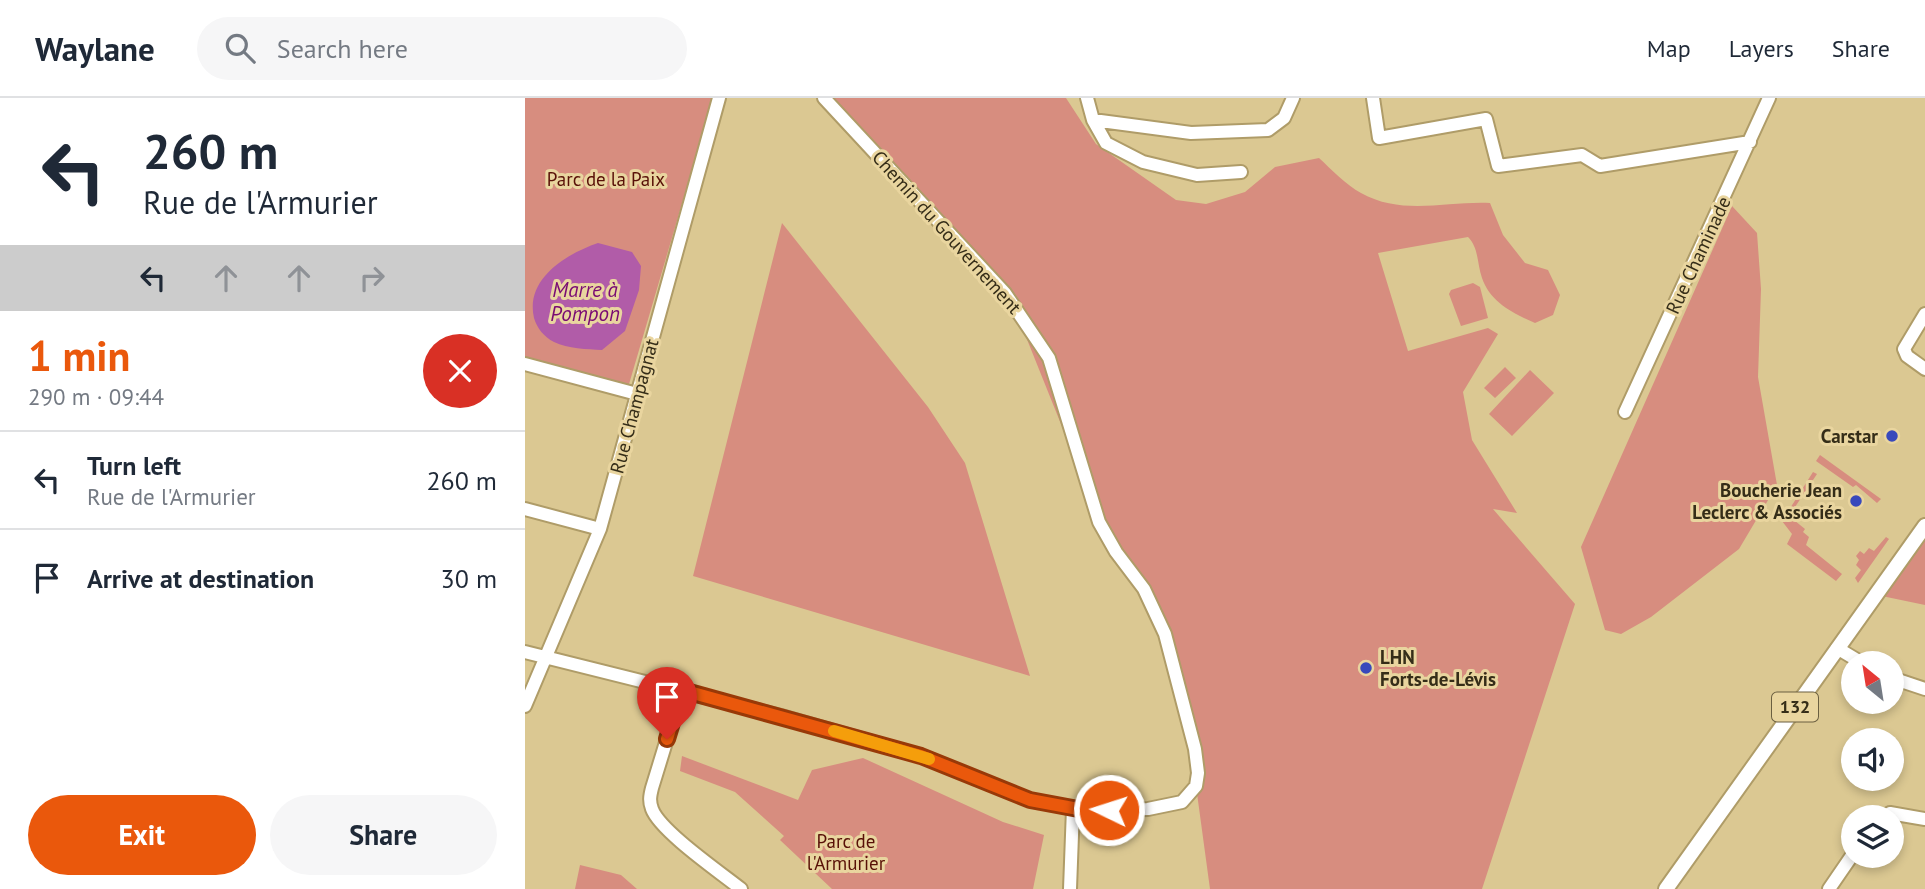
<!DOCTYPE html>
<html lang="en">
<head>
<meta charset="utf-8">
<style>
  :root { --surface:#fff; --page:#f6f6f7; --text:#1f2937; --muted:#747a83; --line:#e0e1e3; --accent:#ea580c }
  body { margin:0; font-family:"PT Sans",sans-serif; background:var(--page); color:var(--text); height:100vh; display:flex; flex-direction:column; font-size:26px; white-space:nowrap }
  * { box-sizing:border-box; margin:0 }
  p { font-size:23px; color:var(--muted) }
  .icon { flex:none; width:38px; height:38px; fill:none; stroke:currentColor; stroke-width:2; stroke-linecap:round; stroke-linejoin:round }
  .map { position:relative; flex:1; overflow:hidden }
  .panel { display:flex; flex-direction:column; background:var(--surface); width:525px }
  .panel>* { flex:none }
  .top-card { background:#fff; color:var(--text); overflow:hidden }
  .needle { width:46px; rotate:330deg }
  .tools { position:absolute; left:1316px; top:553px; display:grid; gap:14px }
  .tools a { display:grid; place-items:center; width:63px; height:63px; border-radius:50%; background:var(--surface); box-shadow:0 4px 10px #0003; font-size:35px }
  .pin { position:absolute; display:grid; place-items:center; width:60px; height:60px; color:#fff; margin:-72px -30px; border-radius:50% 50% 50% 0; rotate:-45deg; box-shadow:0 0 7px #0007 }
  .pin .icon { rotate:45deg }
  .me { position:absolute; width:77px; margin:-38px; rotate:274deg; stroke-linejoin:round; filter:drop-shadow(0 0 5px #0008) }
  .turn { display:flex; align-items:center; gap:24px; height:147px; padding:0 28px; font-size:32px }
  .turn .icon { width:91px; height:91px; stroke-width:2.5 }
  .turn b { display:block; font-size:49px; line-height:60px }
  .lanes { display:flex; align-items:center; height:66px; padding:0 28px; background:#0003; justify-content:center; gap:35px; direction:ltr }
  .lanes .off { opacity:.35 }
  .round { display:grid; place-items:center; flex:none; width:74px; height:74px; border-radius:37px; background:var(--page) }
  .head { display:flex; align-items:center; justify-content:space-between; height:119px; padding:0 28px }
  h1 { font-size:42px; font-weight:700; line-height:52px; color:var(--accent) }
  .action { display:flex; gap:14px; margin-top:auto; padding:14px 28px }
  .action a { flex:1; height:80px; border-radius:42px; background:var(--accent); color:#fff; font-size:28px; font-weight:700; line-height:80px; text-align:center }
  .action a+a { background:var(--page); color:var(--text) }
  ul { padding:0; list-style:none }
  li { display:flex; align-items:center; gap:21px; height:98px; padding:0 28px; border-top:2px solid var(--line) }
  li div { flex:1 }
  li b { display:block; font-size:26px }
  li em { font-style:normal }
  header { display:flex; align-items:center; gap:42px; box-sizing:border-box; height:98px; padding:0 35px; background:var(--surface); border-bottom:2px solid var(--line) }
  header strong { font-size:33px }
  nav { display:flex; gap:38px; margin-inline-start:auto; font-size:24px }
  .search { width:490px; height:63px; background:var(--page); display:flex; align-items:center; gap:18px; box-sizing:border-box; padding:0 24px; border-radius:38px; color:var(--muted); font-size:26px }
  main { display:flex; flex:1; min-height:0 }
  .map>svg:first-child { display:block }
</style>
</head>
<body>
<header>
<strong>Waylane</strong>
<div class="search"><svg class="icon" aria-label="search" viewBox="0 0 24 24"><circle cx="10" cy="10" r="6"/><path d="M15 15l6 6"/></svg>Search here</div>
<nav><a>Map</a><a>Layers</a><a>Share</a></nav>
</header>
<main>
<section class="panel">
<div class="top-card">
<div class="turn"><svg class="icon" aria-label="left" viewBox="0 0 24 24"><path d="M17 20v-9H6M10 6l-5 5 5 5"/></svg><div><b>260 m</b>Rue de l'Armurier</div></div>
<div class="lanes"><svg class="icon" aria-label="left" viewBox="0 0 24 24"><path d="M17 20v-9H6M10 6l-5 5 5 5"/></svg><svg class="icon off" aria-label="ahead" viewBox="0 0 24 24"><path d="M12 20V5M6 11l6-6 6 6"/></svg><svg class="icon off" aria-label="ahead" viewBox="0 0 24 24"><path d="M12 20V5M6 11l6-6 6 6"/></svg><svg class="icon off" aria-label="right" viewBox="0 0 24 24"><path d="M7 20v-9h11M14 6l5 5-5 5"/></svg></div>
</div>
<div class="head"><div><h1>1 min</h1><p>290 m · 09:44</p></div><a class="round" style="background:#d93025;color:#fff"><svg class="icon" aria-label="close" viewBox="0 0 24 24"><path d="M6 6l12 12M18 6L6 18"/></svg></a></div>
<ul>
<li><svg class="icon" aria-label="left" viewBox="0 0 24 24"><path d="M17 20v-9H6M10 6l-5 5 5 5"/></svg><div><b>Turn left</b><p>Rue de l'Armurier</p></div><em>260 m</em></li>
<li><svg class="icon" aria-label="arrive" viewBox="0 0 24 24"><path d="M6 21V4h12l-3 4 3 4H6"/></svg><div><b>Arrive at destination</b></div><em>30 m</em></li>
</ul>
<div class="action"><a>Exit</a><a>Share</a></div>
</section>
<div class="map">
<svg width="1400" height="791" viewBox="0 0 1400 791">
  <rect width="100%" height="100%" fill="#dbc892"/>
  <!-- green -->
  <path fill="#d78d7f" d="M0 0H188L102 293 0 262Z
    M296 0H541L571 46 651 102 681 106 720 94 750 69 794 60C807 72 821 87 836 95 877 118 921 103 965 105L978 137 1000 165 1023 172 1035 197 1028 217 1010 225C989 216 965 204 957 180 952 166 954 150 943 139L853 155 883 253 963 230 973 236 938 294 947 342 992 415 968 411 1050 506 957 791H685L671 688 673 675 640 536 591 454 552 366 489 209Z
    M1207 108 1232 135 1236 191 1233 279 1252 387 1214 451 1126 519 1096 536 1080 532 1056 449Z
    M257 125 403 309 440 365 505 578 168 478Z
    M948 185 955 189 963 220 936 228 924 196 926 192Z
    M980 269 991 280 970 300 959 290Z
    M1005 272 1029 295 987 338 964 316Z
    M1295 357 1356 401 1352 405 1331 387 1328 389 1291 363Z
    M1288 374 1292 376 1264 418 1280 431 1278 434 1284 439 1281 447 1317 476 1311 483 1262 446 1267 436 1257 423Z
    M1400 428V507L1352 497Z
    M1361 439 1364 441 1333 485 1330 480 1336 472 1331 467 1334 462 1331 458 1335 453 1339 456 1344 450 1349 453Z
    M157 658 273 702 287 672 338 660 478 724 519 737 508 791H307L255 742 259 738 210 694 155 673Z
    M55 767 96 777 112 791H50Z"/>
  <!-- water -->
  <path fill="#b15ca8" d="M73 145 107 154 116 168 114 192 100 233 77 252C62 251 43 251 29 244 19 239 12 230 9 220 0 181 41 156 73 145Z"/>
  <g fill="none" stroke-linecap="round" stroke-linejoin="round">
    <defs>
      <path id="minor" d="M562 0 568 22 581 45 618 64 672 77 716 74
        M848 0 854 40 961 21 973 68 1057 57 1075 68 1225 44
        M568 22 666 35 743 32 759 20 768 0
        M1400 216 1379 251 1382 258 1400 271
        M0 266 112 296
        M1100 314 1244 0
        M0 411 75 431
        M1312 550 1337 565
        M0 554 256 618 396 658 505 702 564 713 623 711 657 704 671 688 673 675 670 651 640 536 619 491 591 454 574 424 524 260 480 195 299 0
        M1367 580 1400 591
        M157 592 127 690C125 698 124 703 127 711 135 733 196 775 216 791
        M0 608 75 431 194 0
        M1359 719 1365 715 1400 721
        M545 791 548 710
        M1304 791 1328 756"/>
      <path id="major" d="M1141 791 1400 428"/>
    </defs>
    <!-- minor casing -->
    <use href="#minor" stroke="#af9c68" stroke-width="16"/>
    <!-- major casing -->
    <use href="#major" stroke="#af9c68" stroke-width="18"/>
    <!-- minor -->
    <use href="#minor" stroke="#fff" stroke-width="12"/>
    <!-- major -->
    <use href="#major" stroke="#fff" stroke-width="14"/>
  </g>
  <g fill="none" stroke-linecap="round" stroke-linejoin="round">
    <defs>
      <path id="route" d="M142 641 157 592 396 658 505 702 564 713 584 712"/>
    </defs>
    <!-- route casing -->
    <use href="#route" stroke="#983908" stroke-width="18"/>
    <!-- route -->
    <use href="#route" stroke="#ea580c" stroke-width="12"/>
    <!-- slow -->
    <path stroke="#f59e0b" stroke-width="12" d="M309 633 404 661"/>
  </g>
  <!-- markers -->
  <g fill="#3849bc" stroke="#e9d59f" stroke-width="2.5">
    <circle cx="1367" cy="338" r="7"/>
    <circle cx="1331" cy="403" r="7"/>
    <circle cx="841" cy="570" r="7"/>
  </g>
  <g text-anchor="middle" stroke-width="6" stroke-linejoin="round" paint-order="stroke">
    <!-- shield labels -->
    <rect fill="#e9d59f" stroke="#6b5f40" stroke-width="2" x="1247" y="594.5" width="46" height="29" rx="5"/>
    <g font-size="18" font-weight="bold" fill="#352d18">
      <text x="1270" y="615">132</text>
    </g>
    <!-- park labels -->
    <g font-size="19" fill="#581007" stroke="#e9d59f">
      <text x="81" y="88">Parc de la Paix</text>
      <text x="321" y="750">Parc de<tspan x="321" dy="22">l'Armurier</tspan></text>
    </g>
    <!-- street labels -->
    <g font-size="19" fill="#352d18" stroke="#e9d59f">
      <text transform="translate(422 134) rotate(48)" y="7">Chemin du Gouvernement</text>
      <text transform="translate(1173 157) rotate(-65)" y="7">Rue Chaminade</text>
      <text transform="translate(109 308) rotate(-75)" y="7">Rue Champagnat</text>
    </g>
    <!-- poi labels -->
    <g font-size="19" font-weight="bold" fill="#352d18" stroke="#e9d59f" text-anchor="end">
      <text x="1353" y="345">Carstar</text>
      <text x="1317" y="399">Boucherie Jean<tspan x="1317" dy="22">Leclerc &amp; Associés</tspan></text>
      <text x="855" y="566" text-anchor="start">LHN<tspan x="855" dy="22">Forts-de-Lévis</tspan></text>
    </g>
    <!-- water labels -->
    <g font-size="21" font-style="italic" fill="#790a73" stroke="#e9d59f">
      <text x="60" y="199">Marre à<tspan x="60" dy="24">Pompon</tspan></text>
    </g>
  </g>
</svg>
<div class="tools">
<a><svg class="needle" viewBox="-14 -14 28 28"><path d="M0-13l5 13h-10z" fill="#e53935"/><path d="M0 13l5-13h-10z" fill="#747a83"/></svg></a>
<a><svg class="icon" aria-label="sound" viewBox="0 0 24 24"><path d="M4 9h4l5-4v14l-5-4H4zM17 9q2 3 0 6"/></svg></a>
<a><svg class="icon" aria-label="layers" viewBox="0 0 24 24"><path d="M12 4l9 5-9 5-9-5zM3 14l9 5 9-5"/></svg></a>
</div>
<div class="pin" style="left:142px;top:641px;background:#d93025"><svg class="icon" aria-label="arrive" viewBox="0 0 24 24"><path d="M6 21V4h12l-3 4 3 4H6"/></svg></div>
<svg class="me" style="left:584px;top:712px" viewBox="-20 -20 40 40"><circle r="17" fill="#ea580c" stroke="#fff" stroke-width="3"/><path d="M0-11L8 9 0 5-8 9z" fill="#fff"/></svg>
</div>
</main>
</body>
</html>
